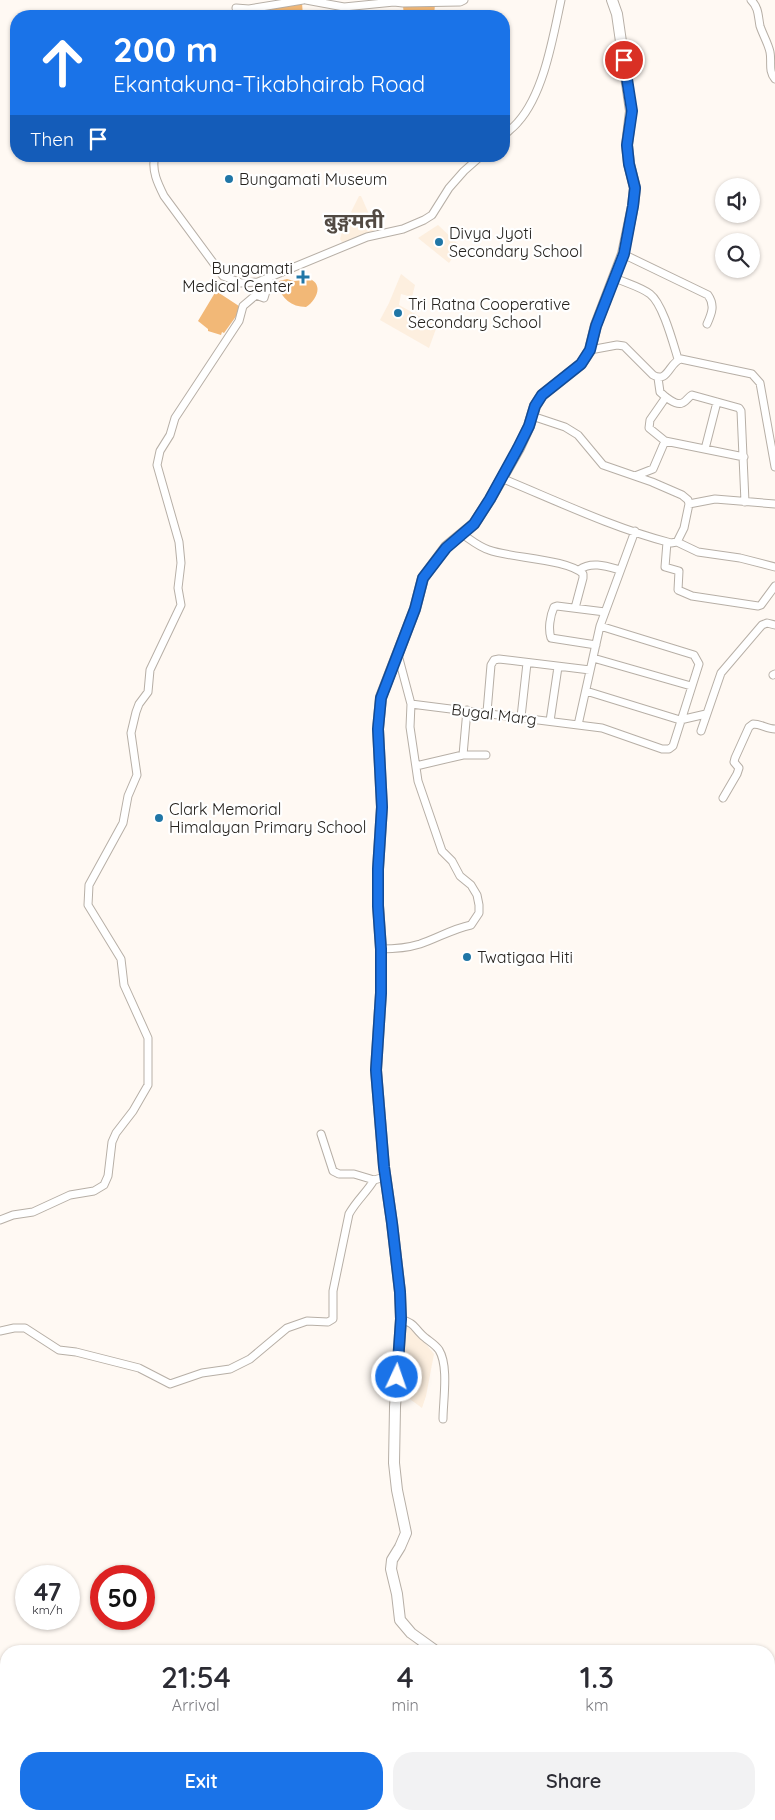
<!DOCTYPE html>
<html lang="en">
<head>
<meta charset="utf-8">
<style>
  :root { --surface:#fff; --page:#f2f2f3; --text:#2b2b33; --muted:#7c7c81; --accent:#1a73e8 }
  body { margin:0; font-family:Quicksand,"Noto Sans Devanagari",sans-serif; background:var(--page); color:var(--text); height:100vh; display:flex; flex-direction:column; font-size:19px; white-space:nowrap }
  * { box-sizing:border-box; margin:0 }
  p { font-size:16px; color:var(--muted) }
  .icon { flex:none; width:28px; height:28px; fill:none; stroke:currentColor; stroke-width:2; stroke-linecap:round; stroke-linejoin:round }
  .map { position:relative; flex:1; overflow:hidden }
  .panel { position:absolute; left:0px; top:1645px; width:775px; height:175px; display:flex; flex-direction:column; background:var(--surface); border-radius:20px 20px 0 0; box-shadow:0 1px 4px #0004 }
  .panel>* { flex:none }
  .hud { position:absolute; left:10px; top:10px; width:500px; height:152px; border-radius:20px; box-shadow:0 1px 4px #0004; background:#1a73e8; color:#fff; overflow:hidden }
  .fabs { position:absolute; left:715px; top:178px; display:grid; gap:10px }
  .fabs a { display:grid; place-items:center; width:45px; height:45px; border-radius:50%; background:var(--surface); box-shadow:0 1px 4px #0004; font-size:25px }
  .speed { position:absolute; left:15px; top:1565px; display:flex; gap:10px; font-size:25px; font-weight:700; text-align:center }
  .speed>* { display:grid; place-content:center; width:65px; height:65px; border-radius:50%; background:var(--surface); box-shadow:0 1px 4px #0004; line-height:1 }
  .speed small { font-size:12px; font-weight:400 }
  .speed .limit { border:8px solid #d22; background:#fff; color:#111 }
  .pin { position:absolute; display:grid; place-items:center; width:42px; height:42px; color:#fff; margin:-21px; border:2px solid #fff; border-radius:50%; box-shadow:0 1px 5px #0007 }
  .me { position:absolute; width:55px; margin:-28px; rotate:3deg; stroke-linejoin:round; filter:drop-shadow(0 0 4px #0008) }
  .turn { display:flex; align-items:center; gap:18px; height:105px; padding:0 20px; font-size:22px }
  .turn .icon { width:65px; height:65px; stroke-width:2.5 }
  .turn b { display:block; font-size:35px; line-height:42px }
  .then { display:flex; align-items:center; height:48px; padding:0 20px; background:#0003; gap:10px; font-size:19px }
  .eta { display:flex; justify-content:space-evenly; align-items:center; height:85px; text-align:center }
  .eta b { font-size:30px; font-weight:600; line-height:35px }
  .button { display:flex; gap:10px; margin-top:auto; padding:10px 20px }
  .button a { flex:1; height:58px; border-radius:20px; background:var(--accent); color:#fff; font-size:20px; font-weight:600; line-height:58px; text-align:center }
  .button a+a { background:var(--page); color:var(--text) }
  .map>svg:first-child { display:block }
</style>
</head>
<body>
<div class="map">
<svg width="775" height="1820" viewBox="0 0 775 1820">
  <rect width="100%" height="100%" fill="#fff9f3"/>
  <!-- built -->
  <path fill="#fdefdf" d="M359 196H361L376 230 350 241 342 242 340 239 343 228Z
    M438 225 460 246 449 263 418 238Z
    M401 274 415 285 412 297 401 294 399 305 437 326 429 348 380 320 389 303Z
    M406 1322 414 1329 434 1354 426 1396 422 1408 399 1391 400 1339Z"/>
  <!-- water -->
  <path fill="#f2b877" d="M302 3 303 16H272L271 8Z
    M435 4 434 16H404L403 6Z
    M308 278C325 284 316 301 306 307 291 307 282 298 277 285L279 281 287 279 294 281Z
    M216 291 242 308 224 333 222 332 221 335 208 331V329L198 321Z"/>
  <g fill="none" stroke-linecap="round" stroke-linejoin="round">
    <defs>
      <path id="street" d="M306 0 344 7 394 2 403 3 460 2 464 0
        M751 0C759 8 758 16 760 26 763 35 768 43 770 52 772 62 768 71 775 79
        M236 8 249 9 303 0
        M504 136C508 131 514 127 518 122 544 93 553 37 561 0
        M155 156C151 170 158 184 164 196L223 276 241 283 258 282 367 237 403 229 424 220 432 215 449 188 464 171 481 156
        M623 254 708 295C715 305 712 313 707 324
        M615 278C626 283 641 287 650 294 663 304 673 343 678 359
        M590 350 617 345 624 346 653 375C668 384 669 362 681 359L752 374 760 383 775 467
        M658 378 660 392C664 396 676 406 682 403 686 402 688 397 692 395L739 408 741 411 745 502
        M666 397 650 420 649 428 665 441 744 457
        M705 449 717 402
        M635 476 653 469 665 441
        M501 478C557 501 613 528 671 543L677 542 684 528 689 504 688 500 682 495 652 482 603 465 578 435 565 427 532 416
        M689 504 715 499 775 504
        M462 534C471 540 479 547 489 550 510 558 568 559 583 574V578L575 608
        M667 542 665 567 679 571 678 590 692 596 758 606 761 605 775 586
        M677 542 698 552 740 558 775 567
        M579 570C591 561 606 566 620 570
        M596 645 551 638C548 629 550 616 554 607L557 606 605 612
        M593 658 691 686
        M773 675 775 674
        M586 691 680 720 706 714
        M411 704 602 728 662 749H669L673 746 699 664 694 655 600 626
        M487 712 491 665 494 660 499 659 590 670
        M521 717 527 663
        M550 721 558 667
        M578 725 600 626 635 531
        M701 731 721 673 762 625 767 623 775 625
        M463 755 467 710
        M416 766 463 755H486
        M723 798 737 774 739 768 734 762 735 758 749 727 753 724C761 724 767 729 775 729
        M381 949C394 949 407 948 420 944 438 938 452 929 471 925L479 913V905L477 895 471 885 460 876 452 861 442 851 418 781 410 727 411 704 398 655
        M321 1134 333 1171 339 1174H354L374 1180 385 1177
        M0 1220 13 1215 33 1212 70 1195 94 1191 104 1185 108 1176 112 1142 116 1133 133 1111 148 1085V1038L124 985 121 959 88 905 89 885 123 823 128 796 137 775 131 733 136 712 139 704 148 692 150 670 181 605 178 588 181 563 179 542 157 465 160 451 170 435 175 418 239 321 243 306 256 295 264 298 270 278
        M401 1319C416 1325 412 1325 422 1335 427 1340 435 1344 439 1350 449 1366 443 1401 443 1419
        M0 1331 14 1328H25L59 1350 76 1352 139 1368 170 1384 202 1373 230 1369 250 1359 287 1328 307 1321 328 1322 333 1319V1291L349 1214C356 1201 367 1192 374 1180"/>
      <path id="secondary" d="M436 1651 411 1633 400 1620 397 1594 391 1569 392 1560 400 1547 406 1533 397 1490 394 1463 395 1407 401 1319 400 1292 392 1223 384 1167 376 1070 381 993V949L378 905V869L382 807 378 729 381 697 415 609 423 578 446 547 474 524 490 499 519 448 529 426 535 406 542 395 581 364 590 350 596 325 623 254 633 206 635 188 629 164 627 145 631 111 617 14 612 0
        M572 1814 574 1820"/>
    </defs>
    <!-- street casing -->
    <use href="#street" stroke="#b7afa6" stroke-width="9"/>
    <!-- secondary casing -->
    <use href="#secondary" stroke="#b7afa6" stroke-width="12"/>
    <!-- street -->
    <use href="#street" stroke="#fff" stroke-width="7"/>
    <!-- secondary -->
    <use href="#secondary" stroke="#fff" stroke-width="10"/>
  </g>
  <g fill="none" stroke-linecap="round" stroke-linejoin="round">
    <defs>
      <path id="route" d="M397 1377 401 1319 400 1292 392 1223 384 1167 376 1070 381 993V949L378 906V869L382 807 378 729 381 698 415 609 423 578 446 548 474 524 490 499 518 448 529 426 535 406 542 395 581 364 590 350 596 326 624 254 633 206 635 188 629 164 627 145 632 111 624 60"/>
    </defs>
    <!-- route casing -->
    <use href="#route" stroke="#114b97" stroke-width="12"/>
    <!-- route -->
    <use href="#route" stroke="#1a73e8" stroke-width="9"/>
  </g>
  <!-- markers -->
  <g fill="#2076a6" stroke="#fff" stroke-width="2">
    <circle cx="229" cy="179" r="5"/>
    <circle cx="439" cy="242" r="5"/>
    <path d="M300.5 269.5h5v5h5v5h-5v5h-5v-5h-5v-5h5z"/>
    <circle cx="398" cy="313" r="5"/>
    <circle cx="159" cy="818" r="5"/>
    <circle cx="467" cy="957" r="5"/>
  </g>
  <g text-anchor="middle" stroke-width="4.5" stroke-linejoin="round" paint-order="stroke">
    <!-- poi labels -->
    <g font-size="16" fill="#26231f" stroke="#fff" text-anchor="start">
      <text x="239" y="185">Bungamati Museum</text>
      <text x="449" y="239">Divya Jyoti<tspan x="449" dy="18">Secondary School</tspan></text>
      <text x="293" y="274" text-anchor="end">Bungamati<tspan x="293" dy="18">Medical Center</tspan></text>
      <text x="408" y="310">Tri Ratna Cooperative<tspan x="408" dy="18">Secondary School</tspan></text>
      <text x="169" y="815">Clark Memorial<tspan x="169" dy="18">Himalayan Primary School</tspan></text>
      <text x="477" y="963">Twatigaa Hiti</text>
    </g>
    <!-- street labels -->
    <g font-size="16" fill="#26231f" stroke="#fff">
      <text transform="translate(494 714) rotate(7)" y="6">Bugal Marg</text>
    </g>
    <!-- district labels -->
    <g font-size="21" font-weight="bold" fill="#524a43" stroke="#fff">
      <text x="354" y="228">बुङ्गमती</text>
    </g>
  </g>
</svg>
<div class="fabs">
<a><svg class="icon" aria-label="sound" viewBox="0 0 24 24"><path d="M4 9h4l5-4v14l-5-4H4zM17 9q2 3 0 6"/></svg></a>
<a><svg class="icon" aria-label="search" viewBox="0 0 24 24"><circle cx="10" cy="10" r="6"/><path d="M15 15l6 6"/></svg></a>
</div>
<div class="speed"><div>47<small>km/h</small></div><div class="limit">50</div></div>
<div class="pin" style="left:624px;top:60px;background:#d93025"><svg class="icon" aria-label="arrive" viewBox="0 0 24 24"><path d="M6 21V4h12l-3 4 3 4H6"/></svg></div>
<svg class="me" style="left:397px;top:1377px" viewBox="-20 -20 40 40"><circle r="17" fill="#1a73e8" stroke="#fff" stroke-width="3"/><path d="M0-11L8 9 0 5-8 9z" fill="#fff"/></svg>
<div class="hud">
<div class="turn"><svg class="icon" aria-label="ahead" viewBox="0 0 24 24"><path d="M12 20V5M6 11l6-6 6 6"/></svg><div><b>200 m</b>Ekantakuna-Tikabhairab Road</div></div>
<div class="then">Then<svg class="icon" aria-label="arrive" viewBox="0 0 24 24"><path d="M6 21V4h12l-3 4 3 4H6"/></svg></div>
</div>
<section class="panel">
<div class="eta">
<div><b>21:54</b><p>Arrival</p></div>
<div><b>4</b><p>min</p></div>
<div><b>1.3</b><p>km</p></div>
</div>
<div class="button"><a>Exit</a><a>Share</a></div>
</section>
</div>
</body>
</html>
